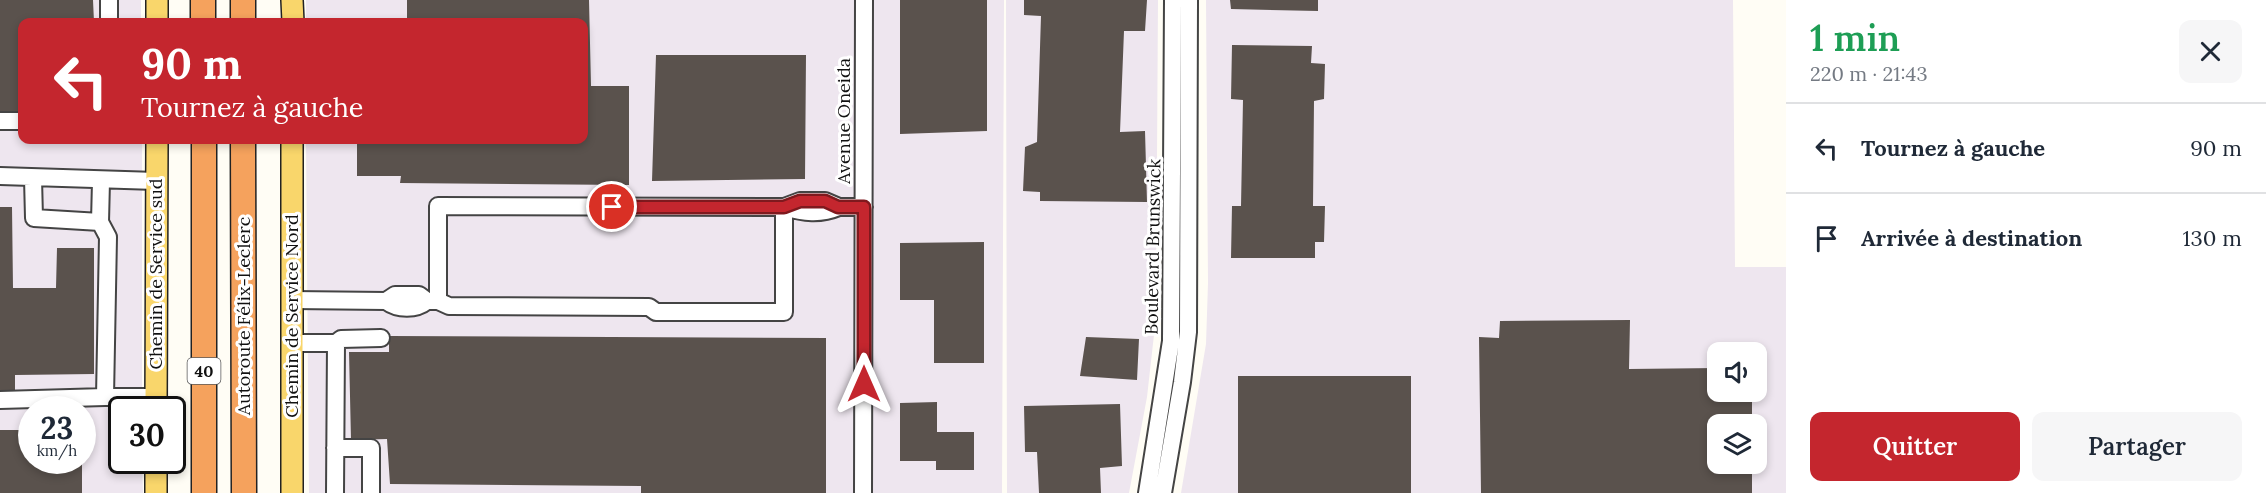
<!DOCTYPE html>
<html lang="fr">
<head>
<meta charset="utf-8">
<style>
  :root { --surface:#fff; --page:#f6f6f7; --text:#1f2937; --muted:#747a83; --line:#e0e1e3; --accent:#c4262e }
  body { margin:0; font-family:Lora,serif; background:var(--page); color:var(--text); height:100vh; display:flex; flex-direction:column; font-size:22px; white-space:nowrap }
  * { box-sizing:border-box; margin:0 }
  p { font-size:20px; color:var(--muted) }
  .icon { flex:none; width:33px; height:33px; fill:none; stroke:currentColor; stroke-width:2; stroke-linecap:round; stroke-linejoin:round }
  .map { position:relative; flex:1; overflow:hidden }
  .drawer { display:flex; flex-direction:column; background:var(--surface); width:480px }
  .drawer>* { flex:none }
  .banner { position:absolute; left:18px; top:18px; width:570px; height:126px; border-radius:12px; box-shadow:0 3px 9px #0003; background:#c4262e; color:#fff; overflow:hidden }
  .fabs { position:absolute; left:1707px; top:342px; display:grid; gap:12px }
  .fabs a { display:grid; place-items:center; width:60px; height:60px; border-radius:12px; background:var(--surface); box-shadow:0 3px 9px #0003; font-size:30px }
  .speed { position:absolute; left:18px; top:396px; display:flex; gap:12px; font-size:30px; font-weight:700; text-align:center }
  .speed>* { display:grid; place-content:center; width:78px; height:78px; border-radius:50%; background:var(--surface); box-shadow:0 3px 9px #0003; line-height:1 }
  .speed small { font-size:15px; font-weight:400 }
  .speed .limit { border:3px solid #111; border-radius:9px; background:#fff; color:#111 }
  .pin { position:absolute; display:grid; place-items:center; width:51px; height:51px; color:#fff; margin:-26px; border:3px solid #fff; border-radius:50%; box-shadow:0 2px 6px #0007 }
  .me { position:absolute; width:66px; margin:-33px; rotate:0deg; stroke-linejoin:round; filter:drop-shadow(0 0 4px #0008) }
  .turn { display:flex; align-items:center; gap:21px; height:126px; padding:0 24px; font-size:27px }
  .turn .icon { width:78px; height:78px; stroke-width:2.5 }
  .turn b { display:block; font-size:42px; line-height:51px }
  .round { display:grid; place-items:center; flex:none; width:63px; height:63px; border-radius:12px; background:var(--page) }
  .head { display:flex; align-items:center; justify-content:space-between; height:102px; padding:0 24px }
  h1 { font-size:36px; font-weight:600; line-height:45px; color:#1e9e55 }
  .button { display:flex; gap:12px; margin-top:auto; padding:12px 24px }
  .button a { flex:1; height:69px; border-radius:12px; background:var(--accent); color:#fff; font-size:24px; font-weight:600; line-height:69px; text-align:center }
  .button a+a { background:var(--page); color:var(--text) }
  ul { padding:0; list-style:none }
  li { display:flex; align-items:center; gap:18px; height:90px; padding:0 24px; border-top:2px solid var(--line) }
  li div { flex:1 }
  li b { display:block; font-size:22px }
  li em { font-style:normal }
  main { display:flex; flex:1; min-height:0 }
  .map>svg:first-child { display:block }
</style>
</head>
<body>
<main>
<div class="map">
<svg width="1786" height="493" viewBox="0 0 1786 493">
  <rect width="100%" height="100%" fill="#fffdf5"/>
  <!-- industrial -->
  <path fill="#eee6ef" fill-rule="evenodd" d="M0 0H141V22H22V140H142V409L122 410V460L142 461 143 493H0ZM32 410H82V460H32Z
    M306 0H1004L1002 493H309L306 140H584V22H306Z
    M1006 0H1158L1156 317 1147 397 1129 493H1007Z
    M1206 0H1733L1735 267H1786V493H1181L1206 344 1208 283ZM1718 352H1756V392H1718ZM1718 424H1756V464H1718Z"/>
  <!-- building -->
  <path fill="#5a524d" d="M0 0H93L94 22H22V112H0Z
    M407 0H589L591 86H629V185L400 183 401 176H357V140H584V22H407Z
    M900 0H987V131L900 134Z
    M1024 0H1147L1145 31H1124L1120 132 1145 131 1147 202 1040 201V192L1023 191 1025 147 1037 142 1041 16 1024 15Z
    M1230 0H1318V11L1231 9Z
    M1232 45 1312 46 1311 63 1325 64 1324 99 1314 101 1313 206H1325L1324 242H1315V258H1231L1232 206H1241L1243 100 1231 99Z
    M656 55H806L805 179 652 181Z
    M0 207H12L13 288H56L57 248H94V374L15 375V391H0Z
    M984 242V363H934V300H900V243Z
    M1630 320 1629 369 1718 368V392H1752V424H1718V464H1752V493H1481L1479 337 1499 338 1500 321Z
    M389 336 826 338V493H641V486L390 484 387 439 351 440 349 352H389Z
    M1086 337 1139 339 1137 380 1080 376Z
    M1238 376H1411V493H1238Z
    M937 402V432H974V470H936V461H900V403Z
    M1120 404 1122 466 1100 468 1101 493H1039L1037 452H1025L1024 406Z
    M0 430H32V460H82V493H0Z"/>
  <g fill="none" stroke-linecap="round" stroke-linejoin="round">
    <defs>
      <path id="minor" d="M109 0V22
        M0 121H22
        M0 176 156 181
        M33 178 34 218 100 222
        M101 181 100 222 108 237 105 397H156
        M784 207 800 201H825L839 207H864
        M292 300 386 301C398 310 416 310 427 301
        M386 301 395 295H419L427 301H438L449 306 649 307 656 312H784V207
        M438 301V206L784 207C804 213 820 215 839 207
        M292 343H336L335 493
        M336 343 341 339 381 338
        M0 400 105 397
        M335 448H371V493
        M863 493 864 0
        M1147 493 1171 341 1173 0
        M1163 493 1182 382 1188 332 1189 0"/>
      <path id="major" d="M157 0V22
        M292 0 293 22
        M156 410 157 140
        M156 460V493
        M292 493V140"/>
      <path id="highway" d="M203 0V22
        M243 0V22
        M204 140V493
        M243 140 244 493"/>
    </defs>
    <!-- minor casing -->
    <use href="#minor" stroke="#444" stroke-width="20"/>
    <!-- major casing -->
    <use href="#major" stroke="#222" stroke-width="24"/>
    <!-- highway casing -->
    <use href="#highway" stroke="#222" stroke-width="27"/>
    <!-- minor -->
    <use href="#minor" stroke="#fff" stroke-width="16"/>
    <!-- major -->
    <use href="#major" stroke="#f9d66b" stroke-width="21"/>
    <!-- highway -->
    <use href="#highway" stroke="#f5a25d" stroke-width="24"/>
  </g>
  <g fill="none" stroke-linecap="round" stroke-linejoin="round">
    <defs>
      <path id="route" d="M612 207H784L800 201H825L838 207H864V384"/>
    </defs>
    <!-- route casing -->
    <use href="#route" stroke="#7f191e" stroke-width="15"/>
    <!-- route -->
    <use href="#route" stroke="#c4262e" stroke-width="10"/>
  </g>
  <g text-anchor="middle" stroke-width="6" stroke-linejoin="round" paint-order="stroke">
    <!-- shield labels -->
    <rect fill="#fff" stroke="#585858" stroke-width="1.5" x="187.5" y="358" width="33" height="26" rx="4.5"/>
    <g font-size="16" font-weight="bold" fill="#111">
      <text x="204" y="377">40</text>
    </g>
    <!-- street labels -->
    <g font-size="18" fill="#111" stroke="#fff">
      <text transform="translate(844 121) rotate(-90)" y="6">Avenue Oneida</text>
      <text transform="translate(1153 247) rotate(-89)" y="6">Boulevard Brunswick</text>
      <text transform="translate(156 274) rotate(-90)" y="6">Chemin de Service sud</text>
      <text transform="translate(244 316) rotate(-90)" y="6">Autoroute Félix-Leclerc</text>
      <text transform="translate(292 316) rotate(-90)" y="6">Chemin de Service Nord</text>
    </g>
  </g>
</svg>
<div class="fabs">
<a><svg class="icon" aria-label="sound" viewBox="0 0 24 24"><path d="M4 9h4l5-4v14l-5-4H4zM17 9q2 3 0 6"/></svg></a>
<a><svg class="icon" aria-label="layers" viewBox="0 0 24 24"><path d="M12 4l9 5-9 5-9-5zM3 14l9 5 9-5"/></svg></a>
</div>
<div class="speed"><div>23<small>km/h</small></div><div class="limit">30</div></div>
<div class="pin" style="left:612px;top:207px;background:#d93025"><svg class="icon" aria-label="arrive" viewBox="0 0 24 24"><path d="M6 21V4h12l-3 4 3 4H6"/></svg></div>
<svg class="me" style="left:864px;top:384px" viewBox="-20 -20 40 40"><path d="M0-17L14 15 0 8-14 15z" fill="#c4262e" stroke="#fff" stroke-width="4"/></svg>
<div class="banner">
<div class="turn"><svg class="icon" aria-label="left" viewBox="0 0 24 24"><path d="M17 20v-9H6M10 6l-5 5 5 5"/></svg><div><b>90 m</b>Tournez à gauche</div></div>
</div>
</div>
<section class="drawer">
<div class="head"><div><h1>1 min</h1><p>220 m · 21:43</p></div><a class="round"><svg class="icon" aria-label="close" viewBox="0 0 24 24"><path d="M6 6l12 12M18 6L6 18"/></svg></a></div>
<ul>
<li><svg class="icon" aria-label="left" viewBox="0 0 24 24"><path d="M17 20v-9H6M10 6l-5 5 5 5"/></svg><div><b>Tournez à gauche</b></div><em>90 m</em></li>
<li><svg class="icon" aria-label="arrive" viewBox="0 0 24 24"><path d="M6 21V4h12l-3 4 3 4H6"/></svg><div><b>Arrivée à destination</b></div><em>130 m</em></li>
</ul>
<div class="button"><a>Quitter</a><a>Partager</a></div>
</section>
</main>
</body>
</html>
